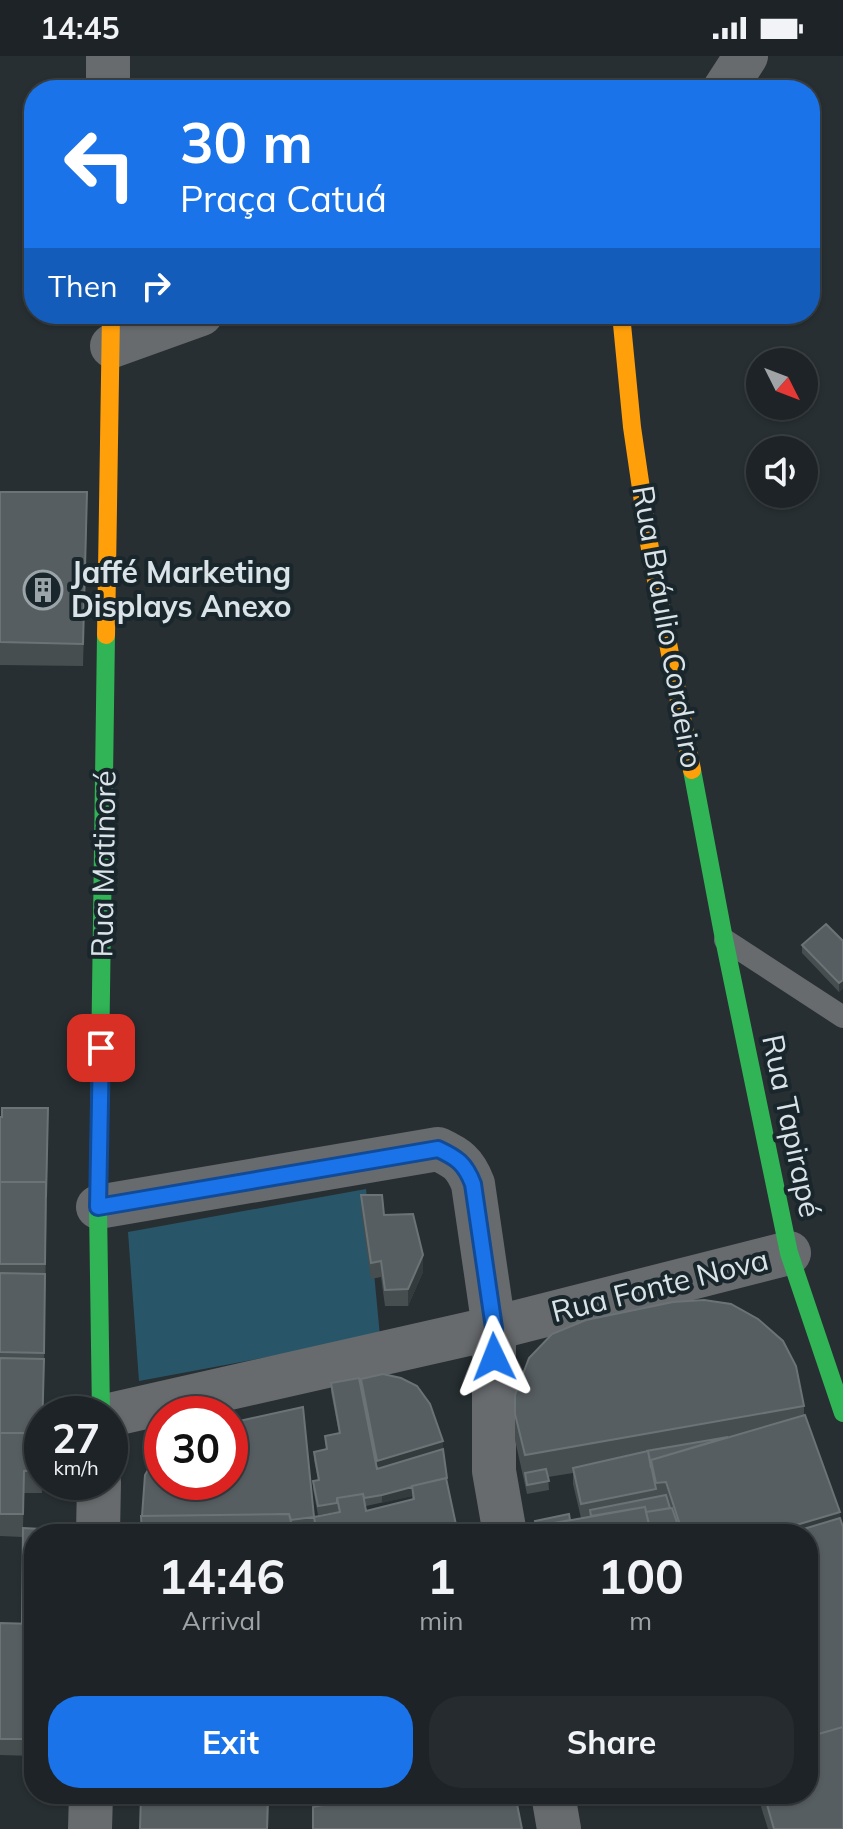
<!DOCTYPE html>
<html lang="en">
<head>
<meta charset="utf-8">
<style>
  :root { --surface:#1d2326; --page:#252b2e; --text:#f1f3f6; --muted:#a0a4a7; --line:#3b4043; --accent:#1a73e8 }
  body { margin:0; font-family:Mulish,sans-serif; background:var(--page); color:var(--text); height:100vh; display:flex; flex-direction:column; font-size:30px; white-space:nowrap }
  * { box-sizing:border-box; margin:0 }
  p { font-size:26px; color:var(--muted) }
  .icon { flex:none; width:44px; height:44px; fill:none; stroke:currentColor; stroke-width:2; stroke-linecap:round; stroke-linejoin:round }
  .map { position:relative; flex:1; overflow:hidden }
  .details { position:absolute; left:24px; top:1468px; width:794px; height:280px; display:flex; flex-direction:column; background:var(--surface); border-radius:32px; box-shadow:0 2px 6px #0004,0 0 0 2px var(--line) }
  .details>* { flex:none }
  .top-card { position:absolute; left:24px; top:24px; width:796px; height:244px; border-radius:32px; box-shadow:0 2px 6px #0004,0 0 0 2px var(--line); background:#1a73e8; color:#fff; overflow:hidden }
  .needle { width:52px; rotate:132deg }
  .tools { position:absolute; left:746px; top:292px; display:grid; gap:16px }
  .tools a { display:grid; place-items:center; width:72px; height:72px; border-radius:50%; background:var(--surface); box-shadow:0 2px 6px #0004,0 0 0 2px var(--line); font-size:40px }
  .speed { position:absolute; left:24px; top:1340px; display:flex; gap:16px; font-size:40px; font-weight:700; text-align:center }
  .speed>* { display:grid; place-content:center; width:104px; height:104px; border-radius:50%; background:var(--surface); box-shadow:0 2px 6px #0004,0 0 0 2px var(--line); line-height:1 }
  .speed small { font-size:20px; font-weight:400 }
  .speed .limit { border:12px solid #d22; background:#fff; color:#111 }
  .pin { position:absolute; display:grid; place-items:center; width:68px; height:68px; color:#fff; margin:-34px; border-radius:16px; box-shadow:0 4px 12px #0006 }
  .me { position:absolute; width:88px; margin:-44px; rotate:358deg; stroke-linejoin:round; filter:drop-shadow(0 0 6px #0008) }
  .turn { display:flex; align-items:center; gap:28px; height:168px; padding:0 24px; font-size:36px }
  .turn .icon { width:104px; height:104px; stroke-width:2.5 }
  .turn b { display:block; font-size:56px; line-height:68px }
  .then { display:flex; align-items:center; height:76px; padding:0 24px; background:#0003; gap:16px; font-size:30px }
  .eta { display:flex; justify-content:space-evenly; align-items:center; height:136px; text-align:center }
  .eta b { font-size:48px; font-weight:700; line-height:56px }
  .primary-button { display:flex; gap:16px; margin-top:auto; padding:16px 24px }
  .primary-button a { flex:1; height:92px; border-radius:32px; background:var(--accent); color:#fff; font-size:32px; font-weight:700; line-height:92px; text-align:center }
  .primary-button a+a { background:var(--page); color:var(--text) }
  .status { display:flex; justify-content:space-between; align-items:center; height:56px; padding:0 40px; background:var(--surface); direction:ltr }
  .status svg { height:22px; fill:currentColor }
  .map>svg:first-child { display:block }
</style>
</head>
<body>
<div class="status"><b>14:45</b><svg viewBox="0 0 49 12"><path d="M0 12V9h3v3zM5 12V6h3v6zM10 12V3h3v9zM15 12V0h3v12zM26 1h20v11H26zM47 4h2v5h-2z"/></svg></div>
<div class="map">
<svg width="843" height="1773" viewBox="0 0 843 1773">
  <rect width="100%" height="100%" fill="#272f32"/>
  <!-- green -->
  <path fill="#285668" d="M366 1133 380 1280 139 1325 128 1176Z"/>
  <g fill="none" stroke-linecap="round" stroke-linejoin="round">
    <!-- lane -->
    <path stroke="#686b6e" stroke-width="22" d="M725 884 843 961"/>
    <!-- street -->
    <path stroke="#686b6e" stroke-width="44" d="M108 0V34
      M724 34 746 0
      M112 290 201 258
      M98 1151 438 1093C457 1102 465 1107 473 1128L494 1272V1415L505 1478
      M110 1359 494 1272 789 1197
      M98 1478 99 1426
      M553 1738 559 1773
      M90 1773 91 1738"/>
    <!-- fast -->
    <path stroke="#30b455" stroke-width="18" d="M692 714 724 883 789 1197 843 1357
      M101 1358 98 1151 106 579"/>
    <!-- slow -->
    <path stroke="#ff9f0a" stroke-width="18" d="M621 258 632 371 649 487 692 714
      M106 579 111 258"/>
  </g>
  <!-- wall -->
  <path fill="#474e50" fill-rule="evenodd" d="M0 436 87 458 83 610 0 609Z
    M843 885V932L839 936 802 897V889Z
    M0 1061 48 1068 42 1437H24L23 1472 34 1478V1700L0 1699V1567H22L23 1481 0 1480Z
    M361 1139 384 1159 423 1216 408 1250H385L381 1221 371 1223 361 1155Z
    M361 1323 443 1393 447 1426 458 1478H314V1461L337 1456 318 1459 313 1433V1425L318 1424 314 1404V1396L326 1393 325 1380 339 1377 331 1336V1327L361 1331ZM412 1440V1444L366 1455V1450Z
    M515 1339 804 1350V1359L840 1462 843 1773H768L757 1738H808V1478H535V1465L570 1464 581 1462 573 1428V1417L548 1421 549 1434 527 1438 515 1384Z
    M314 1461V1477L306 1478H141Z
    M141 1738H306L269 1745 268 1773H140Z"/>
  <!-- shaded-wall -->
  <path fill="#343b3d" d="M843 924V932L839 936V927Z
    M423 1199V1216L408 1250V1233Z
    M443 1385V1401L377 1421V1405Z
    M412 1431V1440L382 1447V1439Z
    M840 1456V1479L766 1478Z
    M420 1471V1478H398V1476Z"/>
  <!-- building -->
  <path fill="#575e61" stroke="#6b7376" stroke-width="2" d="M0 436H87L83 588 0 586Z
    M826 868 843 885V924L839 927 802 889Z
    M2 1052H48L46 1141V1126H0V1061H2Z
    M0 1126H46L45 1208H0Z
    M361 1139H382L384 1159 413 1158 423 1199 408 1233 385 1234 381 1205 371 1207Z
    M0 1217 45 1218 44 1297 0 1296Z
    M704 1244 731 1248 758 1263 783 1285 796 1310 804 1350 525 1399 515 1358V1339L529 1302 552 1278 586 1264 673 1246Z
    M0 1302 44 1303 42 1377H0Z
    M383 1318 401 1322 417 1330 430 1348 443 1385 377 1405 361 1323Z
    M359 1322 377 1413 443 1393 447 1422 412 1430V1431L382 1439 364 1442 363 1438 337 1442V1447L318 1450 313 1425 319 1424 314 1396 327 1393 325 1380 340 1377 331 1327Z
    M303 1351 314 1461 291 1464 289 1458 142 1460 145 1419 159 1395 162 1392V1426H230V1367Z
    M805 1359 840 1456 766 1478H683L666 1426 656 1427 651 1404Z
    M0 1377H42V1414L24 1415 23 1458H0Z
    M728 1381 651 1404V1412L648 1395H646Z
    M648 1395 656 1433 581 1448 573 1412Z
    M546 1413 549 1425 527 1429 525 1417Z
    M446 1422 458 1478H421L420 1471 398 1476V1478H317L314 1461 340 1456 337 1442 363 1438 366 1455 414 1443 412 1430Z
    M666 1439 670 1452 646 1456 645 1451 591 1460 590 1454Z
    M645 1451 651 1477 649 1478H540L538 1470Z
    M672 1452 681 1478H651L646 1456Z
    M289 1458 294 1478H142L141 1460Z
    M569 1458 570 1464 538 1470V1478H537L535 1465Z
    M840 1462 843 1471V1671L808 1681V1478H787Z
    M23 1472 41 1473V1478H34V1568L22 1567Z
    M0 1567 34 1568V1683H0Z
    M843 1671V1773H774L764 1738H808V1681Z
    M141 1738H268L267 1773H140Z
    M377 1738H515L522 1773H313V1751Z"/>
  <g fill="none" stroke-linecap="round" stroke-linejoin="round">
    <defs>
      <path id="route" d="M101 992 98 1151 438 1093C457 1102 465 1107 473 1128L494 1272V1301"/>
    </defs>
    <!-- route casing -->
    <use href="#route" stroke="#114b97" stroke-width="20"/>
    <!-- route -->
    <use href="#route" stroke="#1a73e8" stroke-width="14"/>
  </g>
  <!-- icons -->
  <defs>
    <symbol id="building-ring" viewBox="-11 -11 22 22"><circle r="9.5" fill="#19272d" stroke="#9ba4a8" stroke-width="1.5"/><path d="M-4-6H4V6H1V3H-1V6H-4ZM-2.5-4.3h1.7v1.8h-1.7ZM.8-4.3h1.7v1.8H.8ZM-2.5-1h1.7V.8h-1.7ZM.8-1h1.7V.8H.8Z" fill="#9ba4a8"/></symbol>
  </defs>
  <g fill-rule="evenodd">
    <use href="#building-ring" x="21" y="512" width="44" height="44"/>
  </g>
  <g text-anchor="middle" stroke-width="8" stroke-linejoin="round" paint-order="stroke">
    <!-- poi labels -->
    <g font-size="30" font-weight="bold" fill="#dae3e7" stroke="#19272d" text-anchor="start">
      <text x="71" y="527">Jaffé Marketing<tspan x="71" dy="34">Displays Anexo</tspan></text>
    </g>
    <!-- street labels -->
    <g font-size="30" fill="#dae3e7" stroke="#19272d">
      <text transform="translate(667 571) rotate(80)" y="10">Rua Bráulio Cordeiro</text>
      <text transform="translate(104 808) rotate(-89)" y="10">Rua Matinoré</text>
      <text transform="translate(791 1070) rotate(78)" y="10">Rua Tapirapé</text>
      <text transform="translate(660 1230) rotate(-14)" y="10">Rua Fonte Nova</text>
    </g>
  </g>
</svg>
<div class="tools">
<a><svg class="needle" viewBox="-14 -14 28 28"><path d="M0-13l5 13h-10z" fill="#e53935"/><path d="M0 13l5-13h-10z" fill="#a0a4a7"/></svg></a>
<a><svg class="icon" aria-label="sound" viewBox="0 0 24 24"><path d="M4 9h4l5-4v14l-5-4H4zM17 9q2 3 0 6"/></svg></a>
</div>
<div class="speed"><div>27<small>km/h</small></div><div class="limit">30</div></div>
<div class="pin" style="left:101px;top:992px;background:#d93025"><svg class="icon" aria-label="arrive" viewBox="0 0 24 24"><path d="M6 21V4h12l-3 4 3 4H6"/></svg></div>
<svg class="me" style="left:494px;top:1301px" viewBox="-20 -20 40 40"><path d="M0-17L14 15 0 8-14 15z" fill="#1a73e8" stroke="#fff" stroke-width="4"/></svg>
<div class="top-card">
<div class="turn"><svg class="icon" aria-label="left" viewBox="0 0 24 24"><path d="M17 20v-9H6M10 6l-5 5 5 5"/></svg><div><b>30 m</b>Praça Catuá</div></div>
<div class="then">Then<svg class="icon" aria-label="right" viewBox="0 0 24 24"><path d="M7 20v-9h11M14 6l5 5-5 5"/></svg></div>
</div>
<section class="details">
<div class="eta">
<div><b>14:46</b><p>Arrival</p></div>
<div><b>1</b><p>min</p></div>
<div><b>100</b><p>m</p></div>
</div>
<div class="primary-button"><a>Exit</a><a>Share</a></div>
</section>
</div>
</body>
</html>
